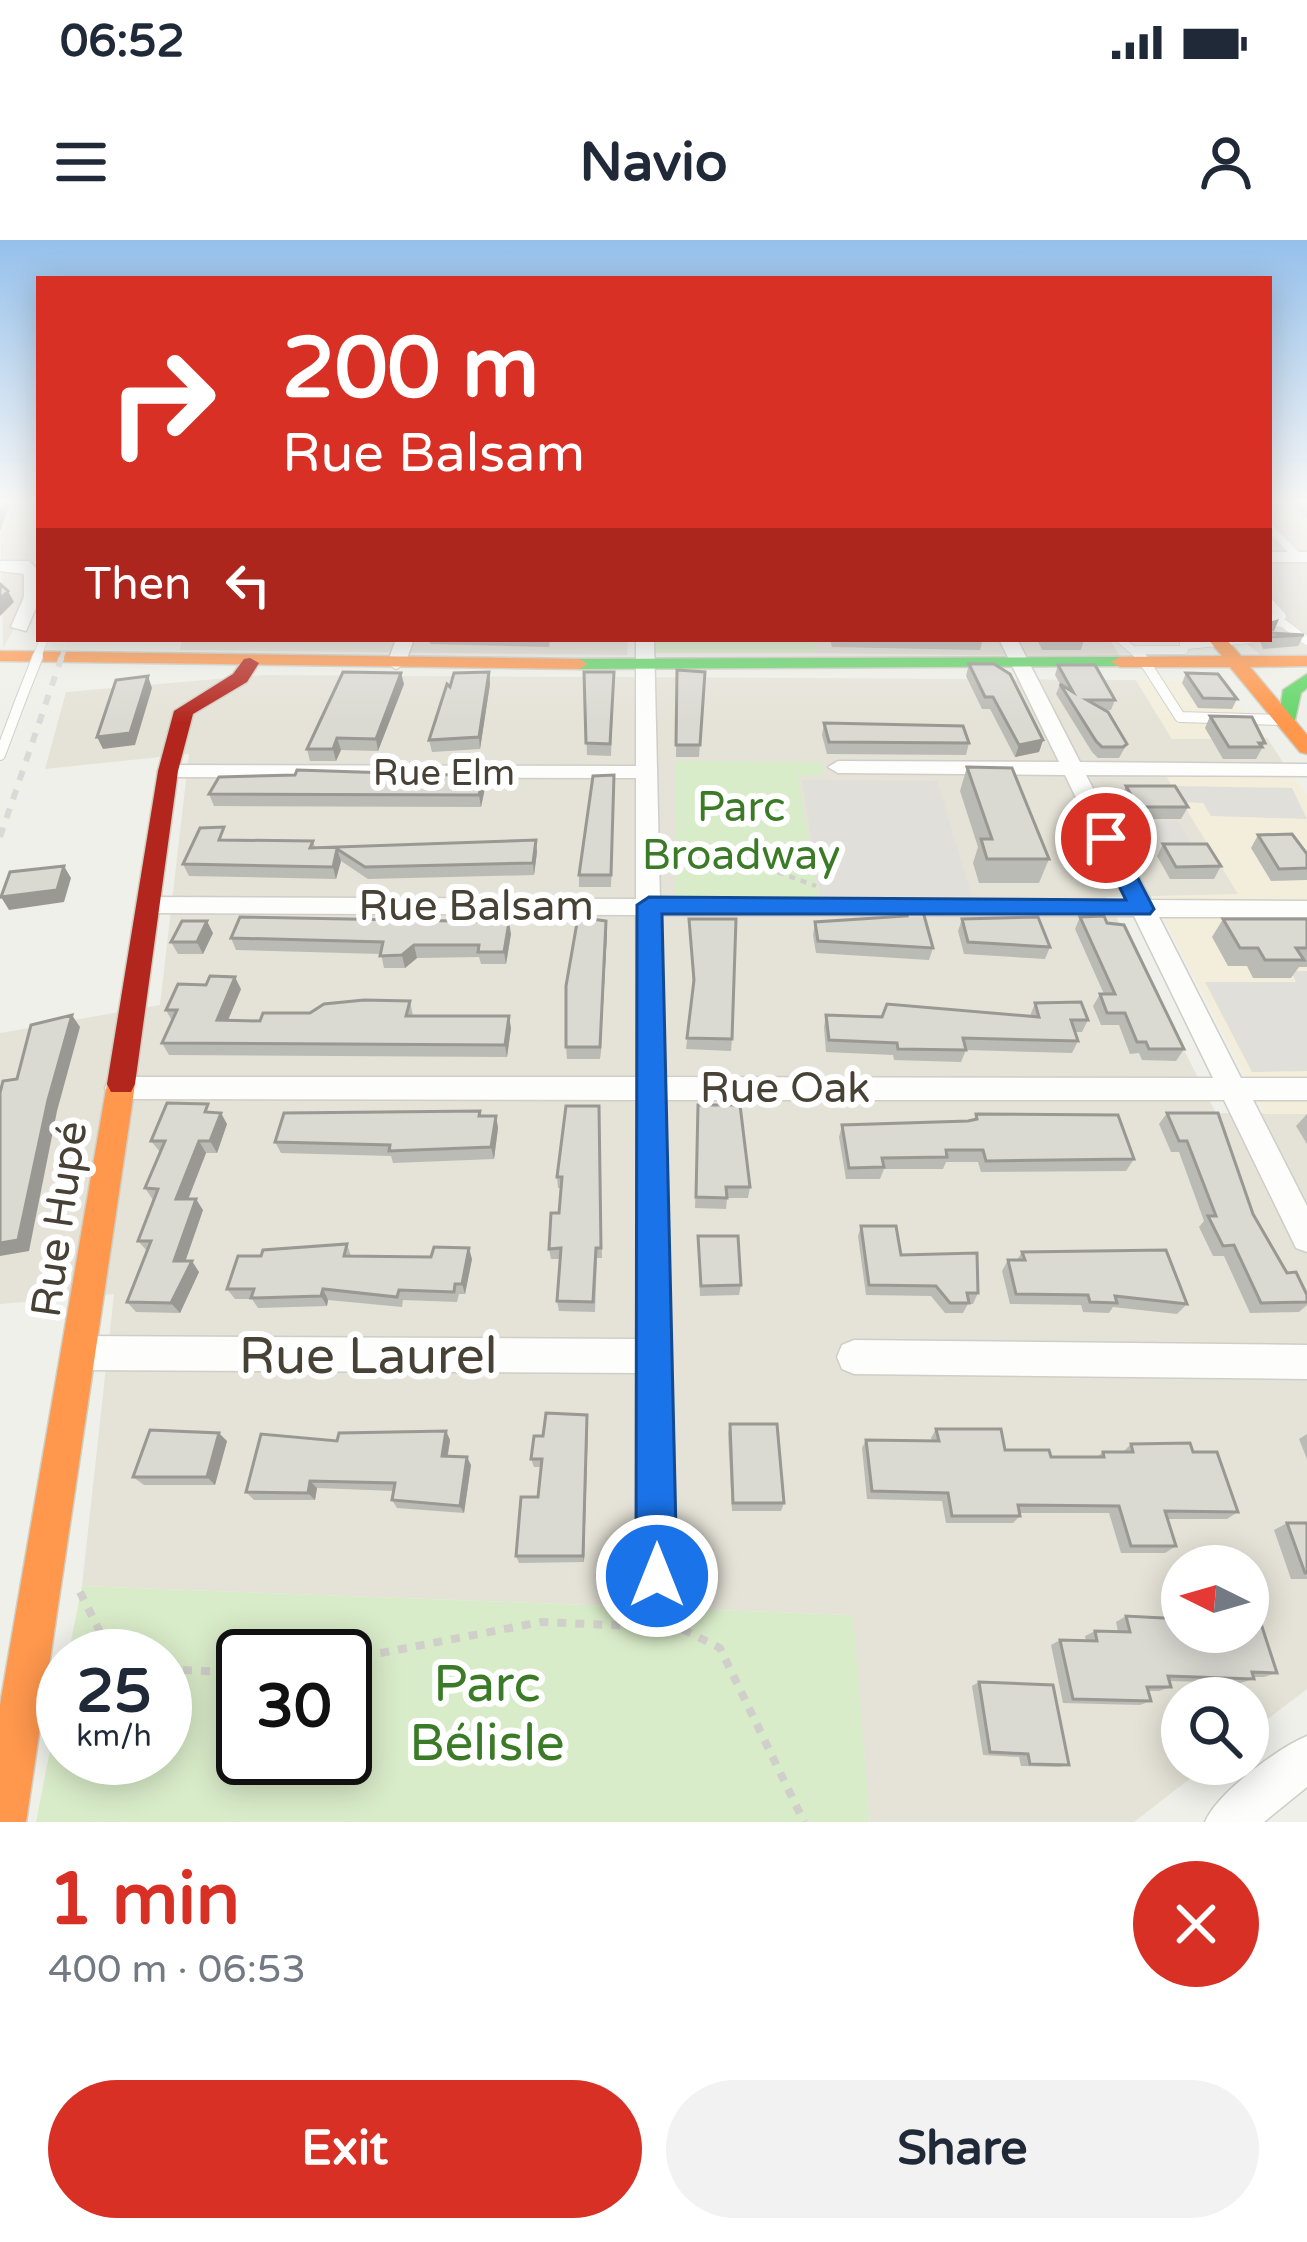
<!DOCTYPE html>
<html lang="en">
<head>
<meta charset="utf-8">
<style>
  :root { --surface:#fff; --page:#f2f2f3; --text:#1f2937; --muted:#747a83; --accent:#d93025 }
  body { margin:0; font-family:"Varela Round",sans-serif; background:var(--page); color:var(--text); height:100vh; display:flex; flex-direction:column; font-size:45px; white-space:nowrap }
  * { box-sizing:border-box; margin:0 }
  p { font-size:39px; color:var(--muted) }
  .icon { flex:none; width:66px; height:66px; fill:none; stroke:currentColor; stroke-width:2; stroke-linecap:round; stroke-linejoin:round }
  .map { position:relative; height:1582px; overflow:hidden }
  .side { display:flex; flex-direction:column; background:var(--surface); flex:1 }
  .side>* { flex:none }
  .banner { position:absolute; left:36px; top:36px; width:1236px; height:366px; border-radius:0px; box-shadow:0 6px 30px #0003; background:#d93025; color:#fff; overflow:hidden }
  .needle { width:78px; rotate:275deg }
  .controls { position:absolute; left:1161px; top:1305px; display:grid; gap:24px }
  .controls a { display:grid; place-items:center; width:108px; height:108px; border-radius:50%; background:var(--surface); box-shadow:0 6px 30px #0003; font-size:60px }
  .speed { position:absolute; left:36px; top:1389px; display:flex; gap:24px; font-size:60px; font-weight:700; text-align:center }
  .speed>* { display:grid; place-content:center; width:156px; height:156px; border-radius:50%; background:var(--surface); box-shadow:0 6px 30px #0003; line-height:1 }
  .speed small { font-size:30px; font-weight:400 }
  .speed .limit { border:6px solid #111; border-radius:18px; background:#fff; color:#111 }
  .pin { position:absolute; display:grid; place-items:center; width:102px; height:102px; color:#fff; margin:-51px; border:6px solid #fff; border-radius:50%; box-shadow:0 3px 12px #0007 }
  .me { position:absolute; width:132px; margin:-66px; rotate:0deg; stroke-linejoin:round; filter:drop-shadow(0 0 9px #0008) }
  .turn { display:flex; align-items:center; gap:42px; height:252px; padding:0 48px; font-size:54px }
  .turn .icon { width:156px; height:156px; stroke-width:2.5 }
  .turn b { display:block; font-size:84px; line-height:102px }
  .then { display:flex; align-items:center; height:114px; padding:0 48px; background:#0003; gap:24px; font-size:45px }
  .round { display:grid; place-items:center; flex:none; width:126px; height:126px; border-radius:63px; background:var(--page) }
  .summary { display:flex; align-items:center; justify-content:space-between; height:204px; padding:0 48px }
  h1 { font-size:72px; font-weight:700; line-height:90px; color:var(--accent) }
  .cta { display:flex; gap:24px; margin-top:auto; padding:24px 48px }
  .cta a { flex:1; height:138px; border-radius:72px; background:var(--accent); color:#fff; font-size:48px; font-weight:700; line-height:138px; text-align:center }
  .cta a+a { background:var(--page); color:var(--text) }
  .status { display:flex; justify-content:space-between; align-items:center; height:84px; padding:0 60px; background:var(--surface); direction:ltr }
  .status svg { height:33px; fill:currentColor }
  header { display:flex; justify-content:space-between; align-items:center; height:156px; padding:0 48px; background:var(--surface); font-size:54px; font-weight:700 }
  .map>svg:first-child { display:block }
</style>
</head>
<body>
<div class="status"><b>06:52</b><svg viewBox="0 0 49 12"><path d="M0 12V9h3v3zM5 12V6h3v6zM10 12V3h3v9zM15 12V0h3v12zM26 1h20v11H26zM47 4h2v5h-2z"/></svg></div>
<header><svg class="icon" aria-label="menu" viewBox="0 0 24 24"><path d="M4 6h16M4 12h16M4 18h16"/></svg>Navio<svg class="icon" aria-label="person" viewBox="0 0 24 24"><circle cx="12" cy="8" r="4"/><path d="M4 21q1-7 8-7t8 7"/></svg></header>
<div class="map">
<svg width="1307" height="1582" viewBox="0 0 1307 1582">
  <rect width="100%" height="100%" fill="#f0f0ea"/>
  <!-- residential -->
  <path fill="#e5e2d7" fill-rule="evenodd" d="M0 261H39V342L3 409Z
    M1269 261H1307V419H1266L1240 399H1269Z
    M182 399H628L627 415 180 410Z
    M814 399H1109L1121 417 816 413Z
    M263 435 1136 440 1172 499 1267 498 1284 524 1161 526 1239 655 1106 657 1216 873 1307 874V1449L1248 1494V1458H1182V1524H1209L1134 1582H870L852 1375 82 1346 114 1054 0 1064V793L160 765 189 514 45 529 66 452ZM1182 1326H1248V1392H1182Z"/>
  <!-- commercial -->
  <path fill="#f3eedc" d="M1136 440 1216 441 1267 498 1172 499Z
    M1284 524 1307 555V874H1265L1152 656 1238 654 1160 526Z"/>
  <!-- green -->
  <path fill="#d9ecc9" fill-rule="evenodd" d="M649 399H814L816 413H649Z
    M675 521 822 522 824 535 798 536 818 657 675 658Z
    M82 1346 853 1375 870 1582H36L63 1443V1518H165V1416H68ZM243 1416H345V1518H243Z"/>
  <!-- parking -->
  <path fill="#e0dfda" d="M802 540 937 541 972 656 821 657Z
    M1176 546 1292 548 1307 579 1211 576 1203 563 1185 562Z
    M1177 581 1197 612 1138 613 1120 582Z
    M1291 731H1307V831L1252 832 1205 742H1296Z"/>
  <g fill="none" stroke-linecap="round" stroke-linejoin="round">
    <defs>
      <path id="lane-far1" d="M1269 287 1298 317
        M1269 376H1282L1271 364
        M1269 382 1283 383 1307 401
        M1120 399 1143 419
        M1188 405 1250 399
        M1137 410H1184V400"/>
      <path id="lane" d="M1141 416 1180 477 1280 480
        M0 515 21 459"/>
      <path id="street" d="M1269 312H1307V322H1269Z
        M0 321H29L39 331V361L26 391 11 387 24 357V334L0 331Z
        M396 399H414L405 424 396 429 387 424Z
        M636 399H654L660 659 1126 660 1065 535 838 533 828 527 838 521 1059 522 999 399H1017L1080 522 1307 524V536L1086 535 1151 660 1307 661V677H1159L1241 838H1307V860H1253L1307 966V1012L1296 1008 1224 860H665L677 1336 671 1350 657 1356 643 1350 637 1336V1133L81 1130 69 1125 64 1113 69 1101 81 1096 637 1099V860L119 859 109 856 105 848 109 840 119 837H637L636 675 149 673 137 665 149 657 636 659V538L168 537 158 531 168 525 636 526ZM661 675 1134 676 1213 838 665 837Z
        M854 1100 1307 1105V1139L854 1134 842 1129 837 1117 842 1105Z
        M1307 1496V1547L1264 1582H1205C1217 1553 1278 1508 1307 1496Z"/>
      <path id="fast" d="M1120 417 1129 422 1126 426 579 429 570 424 579 419Z
        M1307 434V448L1301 453 1295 480 1278 484 1283 450Z"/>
      <path id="slow" d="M1208 399H1226L1241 416H1307V426L1250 427 1307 495V514L1300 512 1230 427H1120L1111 422 1120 417 1222 416Z
        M0 411 579 419 588 424 579 429 0 421Z
        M121 833 131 836 135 844 26 1582H0V1465L107 844 111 836Z"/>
      <path id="jam" d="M250 418 259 423 247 442 193 474 178 531 135 844 131 852H111L107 844 158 531 174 471 233 434 244 419Z"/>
    </defs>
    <!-- lane-far1 casing -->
    <use href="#lane-far1" stroke="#cfcec7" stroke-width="9"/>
    <!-- lane casing -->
    <use href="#lane" stroke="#cfcec7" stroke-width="12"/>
    <!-- street casing -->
    <use href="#street" stroke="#cfcec7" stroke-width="3"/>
    <!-- fast casing -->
    <use href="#fast" stroke="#d0cec1" stroke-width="3"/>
    <!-- slow casing -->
    <use href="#slow" stroke="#d0cec1" stroke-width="3"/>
    <!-- jam casing -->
    <use href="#jam" stroke="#d0cec1" stroke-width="3"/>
    <!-- path-far1 -->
    <path stroke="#d1cfca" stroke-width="4.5" stroke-dasharray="6 6" stroke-linecap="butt" d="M733 616 816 646"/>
    <!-- path -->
    <path stroke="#d1cfca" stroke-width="8" stroke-dasharray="9 9" stroke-linecap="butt" d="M80 1352 105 1402 135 1416
      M653 1387 655 1363
      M345 1420 541 1382 680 1388 720 1408 804 1582
      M165 1429 243 1433"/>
    <!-- lane-far1 -->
    <use href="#lane-far1" stroke="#fdfdfc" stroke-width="8"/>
    <!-- lane -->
    <use href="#lane" stroke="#fdfdfc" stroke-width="10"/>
    <!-- street -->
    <use href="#street" fill="#fdfdfc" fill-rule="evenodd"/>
    <!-- fast -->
    <use href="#fast" fill="#63d668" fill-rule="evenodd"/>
    <!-- slow -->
    <use href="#slow" fill="#ff974d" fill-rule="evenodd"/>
    <!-- jam -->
    <use href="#jam" fill="#b3261e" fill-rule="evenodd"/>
    <!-- rail-far1 -->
    <path stroke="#d9d9d8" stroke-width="4.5" stroke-dasharray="9 9" stroke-linecap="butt" d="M61 419 68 399"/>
    <!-- rail -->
    <path stroke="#d9d9d8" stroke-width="6" stroke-dasharray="10 10" stroke-linecap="butt" d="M0 597 62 416"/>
    <defs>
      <path id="lane-bridge-far1" d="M36 419 44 399"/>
      <path id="lane-bridge" d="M21 459 38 416"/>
    </defs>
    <!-- lane-bridge-far1 casing -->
    <use href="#lane-bridge-far1" stroke="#cfcec7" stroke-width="9" stroke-linecap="butt"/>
    <!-- lane-bridge casing -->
    <use href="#lane-bridge" stroke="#cfcec7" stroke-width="12" stroke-linecap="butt"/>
    <!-- lane-bridge-far1 -->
    <use href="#lane-bridge-far1" stroke="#fdfdfc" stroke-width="8"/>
    <!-- lane-bridge -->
    <use href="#lane-bridge" stroke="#fdfdfc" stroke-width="10"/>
  </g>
  <!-- wall -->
  <path fill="#bbbbb5" d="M1291 261H1307V278Z
    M1269 393 1304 395 1298 406 1263 409 1259 399H1269Z
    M286 399H372L371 401 287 402Z
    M429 399H550L549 407 430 404Z
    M830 399H983L980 410 832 407Z
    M1037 399H1084L1081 410H1042Z
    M969 424 1043 500 1039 512 1015 517 990 469H982L966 436Z
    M1058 425 1115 460 1111 470H1104L1127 504 1119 518H1098L1092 512 1056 454 1060 444 1055 435Z
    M677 430 705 432 699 517H676Z
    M489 432 490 444 480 509 432 512 429 500 450 447Z
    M584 432H614L611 516 587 515Z
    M1186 433 1237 459 1232 469 1198 468 1182 443Z
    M404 444 378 511 341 510 336 521H310L307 509Z
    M1210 476 1265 503 1256 519H1223L1205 488Z
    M824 483 969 503 966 515 827 514 822 495Z
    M967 527 1049 619 1039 643H979L973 623 978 607 960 551Z
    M1126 546 1188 567 1181 579H1132L1121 558Z
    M485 548 481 567 214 566 209 554Z
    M614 548 611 647H579V635Z
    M1258 595 1307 614V640L1271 641 1251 608Z
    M229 600 313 601 315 607 537 612 534 635 368 639 341 621 336 639 189 636 183 624Z
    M1163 604 1221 626 1214 639H1170L1157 616Z
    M904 668 933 708 929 720 816 713 813 695 815 682 902 677Z
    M1080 677 1184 809 1176 821 1142 820 1139 813 1130 814 1119 785H1101L1093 766 1100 754H1104L1075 689Z
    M689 679 732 799 731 811 686 809 693 748Z
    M962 679 1050 707 1045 719 964 714 958 691Z
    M1223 679H1307V727H1299L1291 738H1253L1247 726H1228L1212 697Z
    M213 693 203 714H178L171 702Z
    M607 693 600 819H567L566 807Z
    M511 694 506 724H481L479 717 417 718 405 728H384L381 714 236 710 231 698Z
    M241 749 228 780 260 781 410 761 413 776 511 788 507 817 169 815 162 803 172 781 166 770Z
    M1035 763 1088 780 1082 792H1075L1078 801 1072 813 966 810 961 822 894 820 893 815 826 812 824 787 826 775 1030 776Z
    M698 865 750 947 748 958H727L726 969 695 968Z
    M599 866 602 1018H597L595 1072 559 1071 557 1061 560 1019H551L549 1009 559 973 561 948H558L557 937Z
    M480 871 481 876H496L498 888 494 919 393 923 391 916 281 913 275 902Z
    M213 872 227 884 217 913H206L188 959 203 970 185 1021 199 1032 180 1073 136 1072 127 1062 147 1011 138 1001 153 960 145 948 160 912 151 901Z
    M1167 873 1253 974 1287 1033 1307 1055V1065L1299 1072 1250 1073 1224 1016H1213L1199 987 1204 981 1179 912H1171L1159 884Z
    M976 874 1134 919 1126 931 981 932 978 922H946L943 929H884L880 939H846L839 897 842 885 974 880Z
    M1307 874V904L1296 886Z
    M861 986 901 1015 978 1053 973 1064H968L963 1073H945L931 1056 866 1055 858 996Z
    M698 996 741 1045 739 1055 700 1056Z
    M347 1004 351 1016 472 1019 465 1054H459L457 1062 403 1060 402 1067 328 1060 327 1066 258 1068 252 1059H235L227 1049 261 1016Z
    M1022 1012 1187 1064 1177 1074 1113 1067 1109 1073 1083 1072 1081 1065 1010 1064 1002 1031 1008 1020H1017Z
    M587 1175 584 1322 519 1323 516 1316 538 1257 541 1227H534L531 1219 543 1196Z
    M730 1184 784 1263 781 1271H732L728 1193Z
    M936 1189 1005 1210 1051 1217H1097L1103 1212H1123L1131 1204 1193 1212 1238 1272 1227 1279H1167L1176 1306 1165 1313H1121L1109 1273H1019L1020 1276 1013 1283H946L942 1261 867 1259 862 1208 866 1200 932 1201 931 1198Z
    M446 1191 450 1200 448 1216 471 1225 464 1273 397 1268 392 1260 394 1251 317 1248 315 1260H254L246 1252 337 1201Z
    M1307 1194V1219L1299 1199Z
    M227 1201 215 1245H144L133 1237Z
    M1287 1283H1307V1339H1291L1274 1290Z
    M1126 1376 1277 1433 1264 1437H1253L1254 1439 1240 1443 1169 1441 1171 1447 1159 1451H1149L1151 1461 1140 1465 1063 1463 1051 1405 1060 1400 1086 1401 1085 1396 1095 1391 1118 1392 1116 1382Z
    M979 1442 1069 1525 1059 1527 1021 1526 1019 1517 983 1515 972 1446Z"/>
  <!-- shaded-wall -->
  <path fill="#999893" d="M3 261H11L0 291V268Z
    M8 351 14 362 0 376V359Z
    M1279 379 1274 391 1269 392V382Z
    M489 432 490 444 480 509 479 497Z
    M401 433 404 444 378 511 376 499Z
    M148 436 152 448 135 505 103 509 97 497Z
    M337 498 341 510 336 521 333 509Z
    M1043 500 1039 512 1015 517 1019 505Z
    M483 536 485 548 481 567 479 555Z
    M536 600 537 612 534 635 533 623Z
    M337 609 341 621 336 639 333 627Z
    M64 626 71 638 64 662 9 670 1 657Z
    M207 681 213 693 203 714 197 702Z
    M606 681 607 693 600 819V807Z
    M509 682 511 694 506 724 504 712Z
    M414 705 417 718 405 728 402 715Z
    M235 737 241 749 223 792 217 780Z
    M72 775 80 787 57 871 29 1011 0 1016V1003Z
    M509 776 511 788 507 817 505 805Z
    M221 873 227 884 217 913 210 901Z
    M496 876 498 888 494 919 491 907Z
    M199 901 206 913 184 970 176 959Z
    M196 959 203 970 182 1031 174 1021Z
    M469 1008 472 1019 465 1054 462 1044Z
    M192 1021 199 1032 180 1073 171 1063Z
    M323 1049 328 1060 327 1066 321 1056Z
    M587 1175 588 1184 584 1322 583 1316Z
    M446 1191 450 1200 446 1224 442 1216Z
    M219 1193 227 1201 215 1245 207 1237Z
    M467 1217 471 1225 464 1273 460 1266Z
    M310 1241 317 1248 315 1260 308 1253Z"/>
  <!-- building -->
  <path fill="#dad9d2" stroke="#999893" stroke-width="3" d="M0 344 8 351 0 359Z
    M1269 393 1304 395 1269 397Z
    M969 424H994L1010 434 1043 500 1019 505 993 457H985Z
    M1058 425H1095L1115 460H1087L1108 472 1127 504 1123 507H1102L1096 501 1060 444 1073 452Z
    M677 430 705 432 700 505H676Z
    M343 432 401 433 376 499 337 498 333 509H307Z
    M489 432 479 497 429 500 447 444 450 447 454 433Z
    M584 432H614L610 504 586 503Z
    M1186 433 1218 434 1237 459 1203 458Z
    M148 436 130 493 97 497 116 440Z
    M1210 476 1252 477 1265 503H1259L1262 507H1229Z
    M824 483 963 486 969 503 829 502Z
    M967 527 1012 528 1049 619H987L981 599H992Z
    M297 530 483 536 479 555 209 554 219 537 295 535Z
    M614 535 611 635H579L593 536Z
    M1126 546H1175L1188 567H1138Z
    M224 587 219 600 313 601 310 608 536 600 533 623 365 627 337 609 333 627 183 624 200 588Z
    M1292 594 1307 614V628L1279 629 1258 595Z
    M1163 604H1207L1221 626 1176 627Z
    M64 626 57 650 1 657 10 632Z
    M904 668H922L933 708 818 701 815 682 907 676Z
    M1104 676 1107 683 1124 685 1184 809H1149L1146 802H1137L1125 773H1107L1100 754H1115L1080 677Z
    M240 677 509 682 504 712H478L479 705H414L402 715 380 716 383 702 231 698Z
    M578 677 606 681 600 807H566V746Z
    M1038 677 1050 707 968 702 962 679Z
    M689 679H736L732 799 687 798 694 740Z
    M1223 679H1307V708H1296L1304 720H1265L1258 708H1240Z
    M182 681H207L197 702H171Z
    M210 736 235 737 217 780 260 781 263 773H310L324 764 364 760 410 761 406 776H509L505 805 162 803 177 770H166L178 744 206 745Z
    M1081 762 1088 780H1071L1078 801 963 798 966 810 898 809 897 803 829 800 826 775 882 777 887 764 1039 777 1035 763Z
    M72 775 48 860 18 1000 0 1003V853L3 841 17 839 31 785Z
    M167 863 208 864 205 872 221 873 210 901H199L176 959H196L174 1021H192L171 1063 127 1062 151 1001H138L158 949 145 948 165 901H151Z
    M698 865H740L750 947H726L727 958 696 957Z
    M566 866H599L601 1008H596L593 1062 557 1061 561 1008 549 1009 551 973H559L562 937H557Z
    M480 871 479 876H496L491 907 389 911 390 905 275 902 284 873Z
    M1167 873H1218L1253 974 1287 1033 1296 1032 1307 1055V1062L1261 1063 1234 1005 1223 1006 1208 976H1216L1187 901H1179Z
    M976 874 1118 875 1134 919 986 921 983 910H946L947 917 882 918 884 927 849 928 842 885 968 881 977 879Z
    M861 986H896L901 1015 977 1013 978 1053H967L969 1063H950L936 1046 869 1045Z
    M698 996H738L741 1045 701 1046Z
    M347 1004 344 1016 431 1017 434 1007 469 1008 462 1044H455L454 1052 399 1050 397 1057 323 1049 321 1056 251 1058 254 1049H227L238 1016H261L263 1010Z
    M1166 1010 1187 1064 1115 1056 1117 1063 1090 1062 1088 1055 1016 1054 1008 1020H1025L1022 1012Z
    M546 1173 587 1175 583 1316H516L521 1257H538L542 1219H531L534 1196H543Z
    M730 1184H777L784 1263H733Z
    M936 1189H1001L1005 1210H1049L1051 1217H1104L1103 1212H1133L1131 1204 1190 1203 1193 1212H1217L1238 1272 1165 1271 1176 1306H1131L1119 1266 1018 1265 1020 1276H952L948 1253 872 1251 866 1200 939 1201Z
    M150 1190 219 1193 207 1237H133Z
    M446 1191 442 1216 467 1217 460 1266 392 1260 395 1243 310 1241 308 1253 246 1252 261 1194 337 1201 339 1193Z
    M1287 1283H1307V1333H1305Z
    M1248 1367 1256 1368 1277 1433 1252 1432 1254 1439 1168 1436 1171 1447H1147L1151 1461 1073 1459 1060 1400 1097 1401 1095 1391 1130 1392 1126 1376 1182 1379V1392H1248Z
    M979 1442 1053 1445 1069 1525 1030 1524 1028 1514 990 1512Z"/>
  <!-- sky -->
  <linearGradient id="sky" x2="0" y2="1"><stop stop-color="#95c0eb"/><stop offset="0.54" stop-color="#f8f8f6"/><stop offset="1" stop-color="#f8f8f6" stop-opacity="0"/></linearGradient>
  <rect width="1307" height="483" fill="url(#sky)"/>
  <!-- route -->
  <path fill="#1a73e8" stroke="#114b97" stroke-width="3" d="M1106 591 1117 598 1154 669 1150 674H662L677 1336 671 1351 657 1357 642 1351 636 1336 637 665 649 657 1126 660 1095 598Z"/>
  <g text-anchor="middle" stroke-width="12" stroke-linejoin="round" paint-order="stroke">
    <!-- far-street labels -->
    <g font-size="36" fill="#474235" stroke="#fff">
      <text x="444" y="545">Rue Elm</text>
    </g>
    <!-- park labels -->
    <g font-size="42" fill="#3b7b27" stroke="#fff">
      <text x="741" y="581">Parc<tspan x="741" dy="48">Broadway</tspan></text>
    </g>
    <!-- street labels -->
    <g font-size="42" fill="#474235" stroke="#fff">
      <text x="476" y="680">Rue Balsam</text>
      <text x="785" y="862">Rue Oak</text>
      <text transform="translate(58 979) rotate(-82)" y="15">Rue Hupé</text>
    </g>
    <!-- near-street labels -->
    <g font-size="51" fill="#474235" stroke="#fff">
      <text x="368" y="1133">Rue Laurel</text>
    </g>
    <!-- near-park labels -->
    <g font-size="51" fill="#3b7b27" stroke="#fff">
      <text x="487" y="1461">Parc<tspan x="487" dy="59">Bélisle</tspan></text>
    </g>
  </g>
</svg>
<div class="controls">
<a><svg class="needle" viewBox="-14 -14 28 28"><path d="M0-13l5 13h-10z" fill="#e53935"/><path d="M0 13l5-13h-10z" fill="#747a83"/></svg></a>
<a><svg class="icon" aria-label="search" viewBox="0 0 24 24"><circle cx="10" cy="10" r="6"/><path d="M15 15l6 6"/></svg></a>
</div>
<div class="speed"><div>25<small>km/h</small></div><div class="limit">30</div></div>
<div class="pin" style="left:1106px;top:598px;background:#d93025"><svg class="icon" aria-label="arrive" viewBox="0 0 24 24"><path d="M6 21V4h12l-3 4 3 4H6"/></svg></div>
<svg class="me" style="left:657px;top:1336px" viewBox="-20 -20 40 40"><circle r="17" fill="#1a73e8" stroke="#fff" stroke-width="3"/><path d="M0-11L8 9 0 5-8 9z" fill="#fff"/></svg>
<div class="banner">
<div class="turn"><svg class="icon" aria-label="right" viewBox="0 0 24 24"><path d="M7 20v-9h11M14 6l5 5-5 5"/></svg><div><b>200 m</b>Rue Balsam</div></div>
<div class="then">Then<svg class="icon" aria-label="left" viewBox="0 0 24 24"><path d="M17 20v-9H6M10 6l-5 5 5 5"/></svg></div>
</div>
</div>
<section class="side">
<div class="summary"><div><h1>1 min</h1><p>400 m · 06:53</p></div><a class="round" style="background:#d93025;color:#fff"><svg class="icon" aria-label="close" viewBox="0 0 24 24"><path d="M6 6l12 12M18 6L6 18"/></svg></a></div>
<div class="cta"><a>Exit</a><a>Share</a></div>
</section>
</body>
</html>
